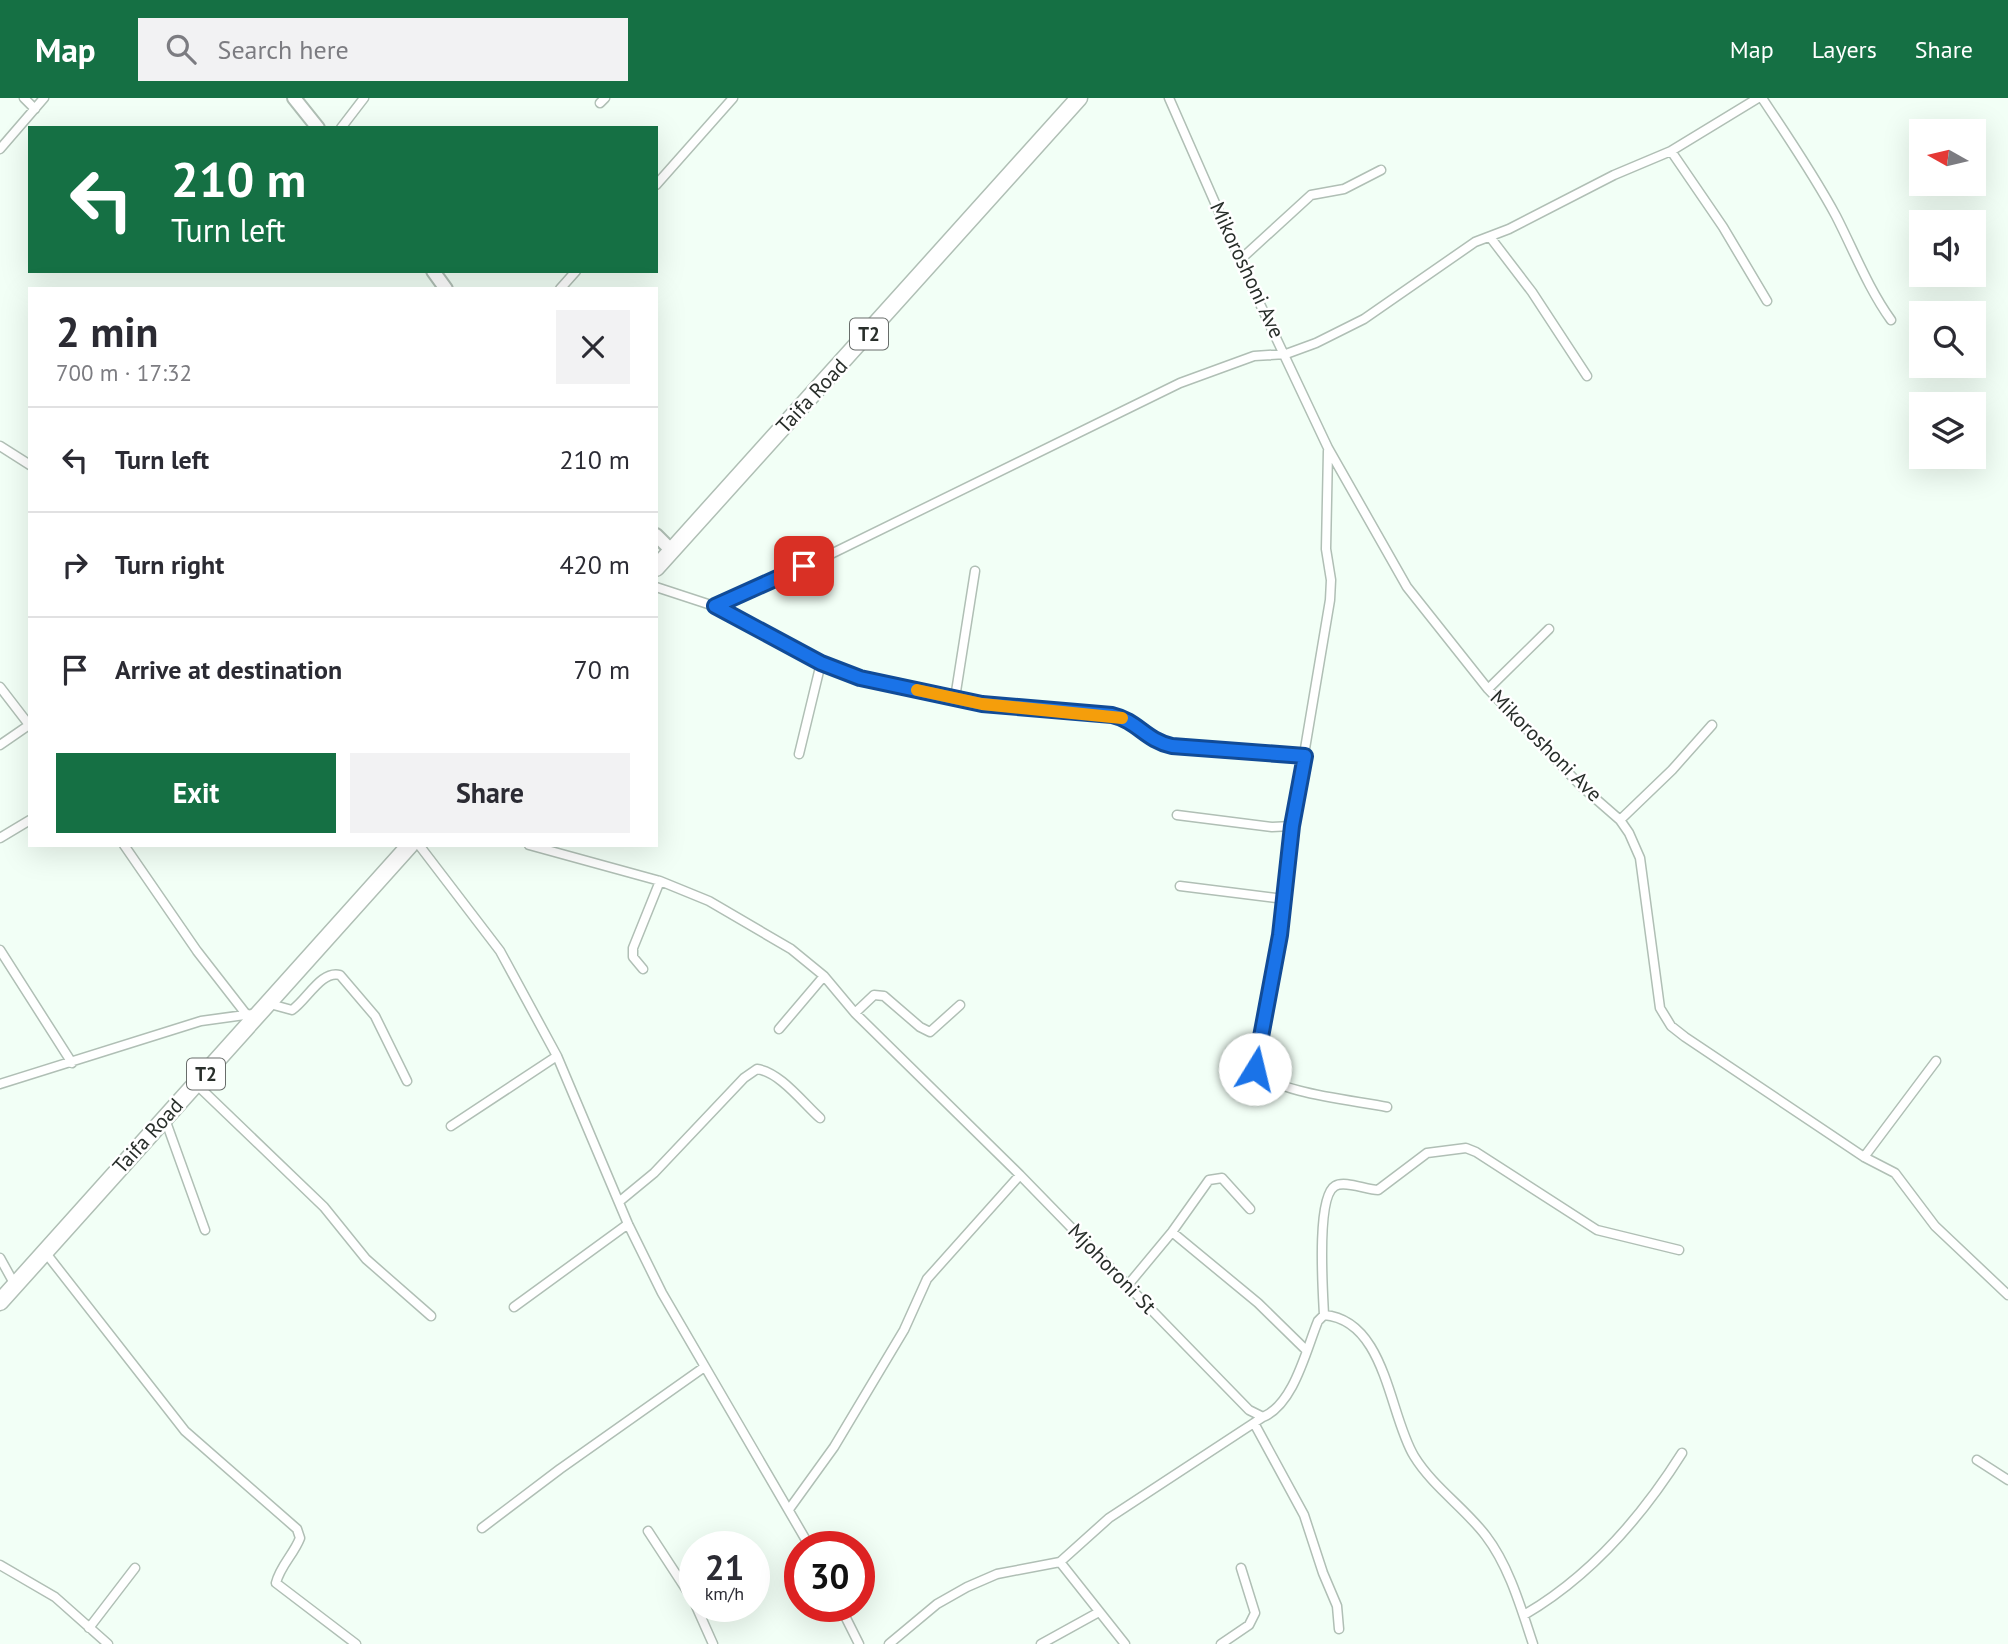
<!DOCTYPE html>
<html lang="en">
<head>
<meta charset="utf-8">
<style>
  :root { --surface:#fff; --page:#f2f2f3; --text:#2b2b33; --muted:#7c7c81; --line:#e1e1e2; --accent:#157044 }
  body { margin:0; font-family:"PT Sans",sans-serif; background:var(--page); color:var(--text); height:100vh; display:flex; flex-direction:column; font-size:26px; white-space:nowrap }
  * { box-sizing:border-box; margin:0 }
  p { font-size:23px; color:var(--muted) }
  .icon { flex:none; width:38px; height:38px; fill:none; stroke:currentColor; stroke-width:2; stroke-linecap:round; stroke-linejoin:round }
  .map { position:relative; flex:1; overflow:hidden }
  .drawer { position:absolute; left:28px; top:189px; width:630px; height:560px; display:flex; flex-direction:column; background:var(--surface); border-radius:0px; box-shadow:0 7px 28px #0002 }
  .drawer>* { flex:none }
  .banner { position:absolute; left:28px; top:28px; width:630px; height:147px; border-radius:0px; box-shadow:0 7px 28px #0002; background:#157044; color:#fff; overflow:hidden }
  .needle { width:46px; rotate:278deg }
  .buttons { position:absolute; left:1909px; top:21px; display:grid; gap:14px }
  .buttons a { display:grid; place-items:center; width:77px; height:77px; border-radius:0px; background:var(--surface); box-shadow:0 7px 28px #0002; font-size:35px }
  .speed { position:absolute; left:679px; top:1433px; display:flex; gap:14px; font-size:35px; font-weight:700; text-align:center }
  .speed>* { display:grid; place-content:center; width:91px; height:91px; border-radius:50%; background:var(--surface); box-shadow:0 7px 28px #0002; line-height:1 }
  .speed small { font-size:18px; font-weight:400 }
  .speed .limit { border:10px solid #d22; background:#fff; color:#111 }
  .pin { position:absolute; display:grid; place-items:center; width:60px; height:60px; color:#fff; margin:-30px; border-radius:14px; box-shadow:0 4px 10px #0006 }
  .me { position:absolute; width:77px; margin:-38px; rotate:9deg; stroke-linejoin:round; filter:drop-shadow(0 0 5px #0008) }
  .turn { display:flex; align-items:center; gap:24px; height:147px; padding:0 28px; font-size:32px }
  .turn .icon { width:91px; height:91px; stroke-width:2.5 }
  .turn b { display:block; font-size:49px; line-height:60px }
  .round { display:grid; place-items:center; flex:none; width:74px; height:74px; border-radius:0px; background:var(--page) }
  .summary { display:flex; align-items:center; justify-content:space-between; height:119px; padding:0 28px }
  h1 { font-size:42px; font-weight:700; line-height:52px }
  .button { display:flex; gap:14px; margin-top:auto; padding:14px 28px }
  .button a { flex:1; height:80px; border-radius:0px; background:var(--accent); color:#fff; font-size:28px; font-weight:700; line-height:80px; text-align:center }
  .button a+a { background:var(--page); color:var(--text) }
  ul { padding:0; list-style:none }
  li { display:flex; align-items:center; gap:21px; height:105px; padding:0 28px; border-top:2px solid var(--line) }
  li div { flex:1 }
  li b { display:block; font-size:26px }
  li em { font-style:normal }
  header { display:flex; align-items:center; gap:42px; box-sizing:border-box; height:98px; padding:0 35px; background:var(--accent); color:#fff }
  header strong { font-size:33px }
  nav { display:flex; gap:38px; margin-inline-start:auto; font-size:24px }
  .search { width:490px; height:63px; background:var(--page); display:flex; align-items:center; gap:18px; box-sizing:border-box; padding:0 24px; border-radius:0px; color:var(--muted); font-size:26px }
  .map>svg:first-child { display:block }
</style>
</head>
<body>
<header>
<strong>Map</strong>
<div class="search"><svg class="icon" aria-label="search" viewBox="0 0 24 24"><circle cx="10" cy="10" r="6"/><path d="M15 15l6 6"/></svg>Search here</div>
<nav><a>Map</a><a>Layers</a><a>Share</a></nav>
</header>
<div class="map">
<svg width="2008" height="1546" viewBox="0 0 2008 1546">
  <rect width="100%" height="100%" fill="#f2fff6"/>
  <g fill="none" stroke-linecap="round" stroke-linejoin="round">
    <defs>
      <path id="street" d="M24 0 35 11
        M1169 0 1252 189 1328 350 1407 489 1488 591 1581 688 1620 722 1629 735 1640 760 1660 910 1671 928 1685 939 1864 1059 1895 1075 1935 1128 2008 1197
        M1762 0C1788 39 1814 77 1836 118 1854 153 1868 190 1891 222
        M600 5 605 0
        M341 30 364 0
        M0 51 44 0
        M1671 53 1723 129 1767 203
        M656 87 733 0
        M1490 139 1532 194 1587 278
        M1241 161 1311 97 1344 91 1381 72
        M560 191 576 173
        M0 348 30 367
        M1328 353 1326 451 1331 482 1330 502 1292 728 1280 837 1255 971C1276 996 1354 1002 1387 1009
        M656 489 714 508 821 565 860 580 982 606 1112 617C1138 623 1146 642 1172 648L1305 658
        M714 508 782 480 1180 285 1254 258 1286 256 1316 245 1364 221 1475 144 1509 131 1614 77 1671 53 1758 0
        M0 589 30 628
        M1488 591 1549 531
        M955 600 975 473
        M0 647 29 627
        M799 656 821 565
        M1177 717 1272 729 1292 728
        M1620 722 1672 672 1712 627
        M0 740 30 722
        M124 747 197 853 246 916
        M419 747 500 853 557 958 628 1126 662 1195 810 1449
        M529 747 660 783 709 803 791 851 824 878 855 915 1020 1077 1249 1312 1263 1319C1294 1306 1306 1252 1318 1223L1324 1217C1386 1222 1389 1317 1414 1358 1433 1389 1465 1410 1486 1438 1509 1468 1521 1510 1533 1546
        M1180 788 1284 801
        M0 852 72 965
        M643 871 633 859V850L660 783
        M270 906 292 912C307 902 321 872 340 877L375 918 407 983
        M855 915 874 897 884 898 920 929 930 934 960 907
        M779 931 824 878
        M0 986 201 923 259 915
        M196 986 324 1109 366 1161 431 1218
        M165 1021 205 1132
        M451 1028 557 958
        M1864 1059 1936 963
        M620 1103 654 1075 744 980 757 971C780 974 803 1005 820 1020
        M1172 1134 1258 1205 1306 1252
        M45 1154 185 1333 297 1431 300 1440C294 1456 280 1468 276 1485L356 1546
        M0 1160 15 1187
        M1128 1187 1172 1134 1209 1082 1222 1080 1250 1111
        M514 1209 628 1126
        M1324 1217C1323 1195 1316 1099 1335 1088 1345 1082 1366 1092 1378 1092L1427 1055 1466 1050 1476 1054 1597 1132 1679 1152
        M1254 1325 1304 1417 1323 1475 1337 1508 1339 1531
        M1977 1362 2008 1382
        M790 1410 834 1349 904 1232 927 1181 1020 1077
        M482 1430 560 1371 703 1270
        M648 1433 695 1505
        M1060 1464 1125 1546
        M0 1467 55 1499 108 1546
        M696 1508 713 1546
        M840 1508 859 1546
        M1524 1517C1591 1478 1641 1420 1682 1355
        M89 1530 135 1470
        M889 1546 937 1506 967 1489 997 1476 1060 1464 1109 1420 1263 1319
        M1041 1546 1099 1514
        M1221 1546 1249 1527 1255 1515 1241 1470"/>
      <path id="secondary" d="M294 0 318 30
        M433 173 446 191
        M656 437 671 452"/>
      <path id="highway" d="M656 470 1079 0
        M0 1204 410 747"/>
    </defs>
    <!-- street casing -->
    <use href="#street" stroke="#b0bfb5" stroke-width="11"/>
    <!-- secondary casing -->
    <use href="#secondary" stroke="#b0bfb5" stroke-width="16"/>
    <!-- highway casing -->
    <use href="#highway" stroke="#b0bfb5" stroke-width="19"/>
    <!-- street -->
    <use href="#street" stroke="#fff" stroke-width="8"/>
    <!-- secondary -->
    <use href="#secondary" stroke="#fff" stroke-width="12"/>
    <!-- highway -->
    <use href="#highway" stroke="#fff" stroke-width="16"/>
  </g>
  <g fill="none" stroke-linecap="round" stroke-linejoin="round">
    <defs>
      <path id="route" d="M804 468 715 508 821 565 860 580 982 606 1112 617C1138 623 1145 642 1172 648L1305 658 1292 728 1280 837 1255 971"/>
    </defs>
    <!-- route casing -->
    <use href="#route" stroke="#114b97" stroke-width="18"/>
    <!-- route -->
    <use href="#route" stroke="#1a73e8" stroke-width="12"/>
    <!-- slow -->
    <path stroke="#f59e0b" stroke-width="12" d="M917 592 982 606 1122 620"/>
  </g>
  <g text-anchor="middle" stroke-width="5" stroke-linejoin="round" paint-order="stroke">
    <!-- shield labels -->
    <g fill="#fff" stroke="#686d6a" stroke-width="2">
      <rect x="850" y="220.5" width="38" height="31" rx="5"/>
      <rect x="187" y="960.5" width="38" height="31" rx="5"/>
    </g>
    <g font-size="19" font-weight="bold" fill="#282e2a">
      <text x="869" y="243">T2</text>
      <text x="206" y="983">T2</text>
    </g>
    <!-- street labels -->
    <g font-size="21" fill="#282e2a" stroke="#fff">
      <text transform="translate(1247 172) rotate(65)" y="7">Mikoroshoni Ave</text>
      <text transform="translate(812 298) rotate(-47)" y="7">Taifa Road</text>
      <text transform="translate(1546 648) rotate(45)" y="7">Mikoroshoni Ave</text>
      <text transform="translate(148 1038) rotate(-48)" y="7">Taifa Road</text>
      <text transform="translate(1112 1171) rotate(46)" y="7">Mjohoroni St</text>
    </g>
  </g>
</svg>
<div class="buttons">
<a><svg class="needle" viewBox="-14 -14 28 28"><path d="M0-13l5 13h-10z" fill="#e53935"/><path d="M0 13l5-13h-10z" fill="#7c7c81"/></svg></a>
<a><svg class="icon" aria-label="sound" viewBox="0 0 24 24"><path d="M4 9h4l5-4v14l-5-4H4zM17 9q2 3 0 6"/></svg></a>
<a><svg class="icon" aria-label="search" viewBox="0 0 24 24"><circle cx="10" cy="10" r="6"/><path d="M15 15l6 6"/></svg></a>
<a><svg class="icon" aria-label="layers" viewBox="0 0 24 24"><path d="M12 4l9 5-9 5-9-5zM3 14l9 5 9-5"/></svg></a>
</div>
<div class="speed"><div>21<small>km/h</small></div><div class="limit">30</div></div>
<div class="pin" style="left:804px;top:468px;background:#d93025"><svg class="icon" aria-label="arrive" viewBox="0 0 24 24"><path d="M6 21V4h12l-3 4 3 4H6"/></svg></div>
<svg class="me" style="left:1255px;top:971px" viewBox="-20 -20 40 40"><circle r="19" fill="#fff"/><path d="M0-13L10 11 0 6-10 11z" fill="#1a73e8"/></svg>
<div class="banner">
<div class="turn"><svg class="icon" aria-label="left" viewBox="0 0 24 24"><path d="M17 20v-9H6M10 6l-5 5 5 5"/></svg><div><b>210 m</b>Turn left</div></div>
</div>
<section class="drawer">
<div class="summary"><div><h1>2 min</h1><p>700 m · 17:32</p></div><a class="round"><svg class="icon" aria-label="close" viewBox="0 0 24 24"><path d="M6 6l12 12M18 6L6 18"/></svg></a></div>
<ul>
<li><svg class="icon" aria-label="left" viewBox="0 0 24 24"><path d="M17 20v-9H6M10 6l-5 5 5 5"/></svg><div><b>Turn left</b></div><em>210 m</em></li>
<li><svg class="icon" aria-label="right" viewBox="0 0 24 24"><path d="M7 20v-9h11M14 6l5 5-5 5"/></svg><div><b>Turn right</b></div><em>420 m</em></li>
<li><svg class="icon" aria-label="arrive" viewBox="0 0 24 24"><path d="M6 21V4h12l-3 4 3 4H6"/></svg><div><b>Arrive at destination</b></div><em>70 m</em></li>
</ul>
<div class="button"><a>Exit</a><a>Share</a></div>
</section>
</div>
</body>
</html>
